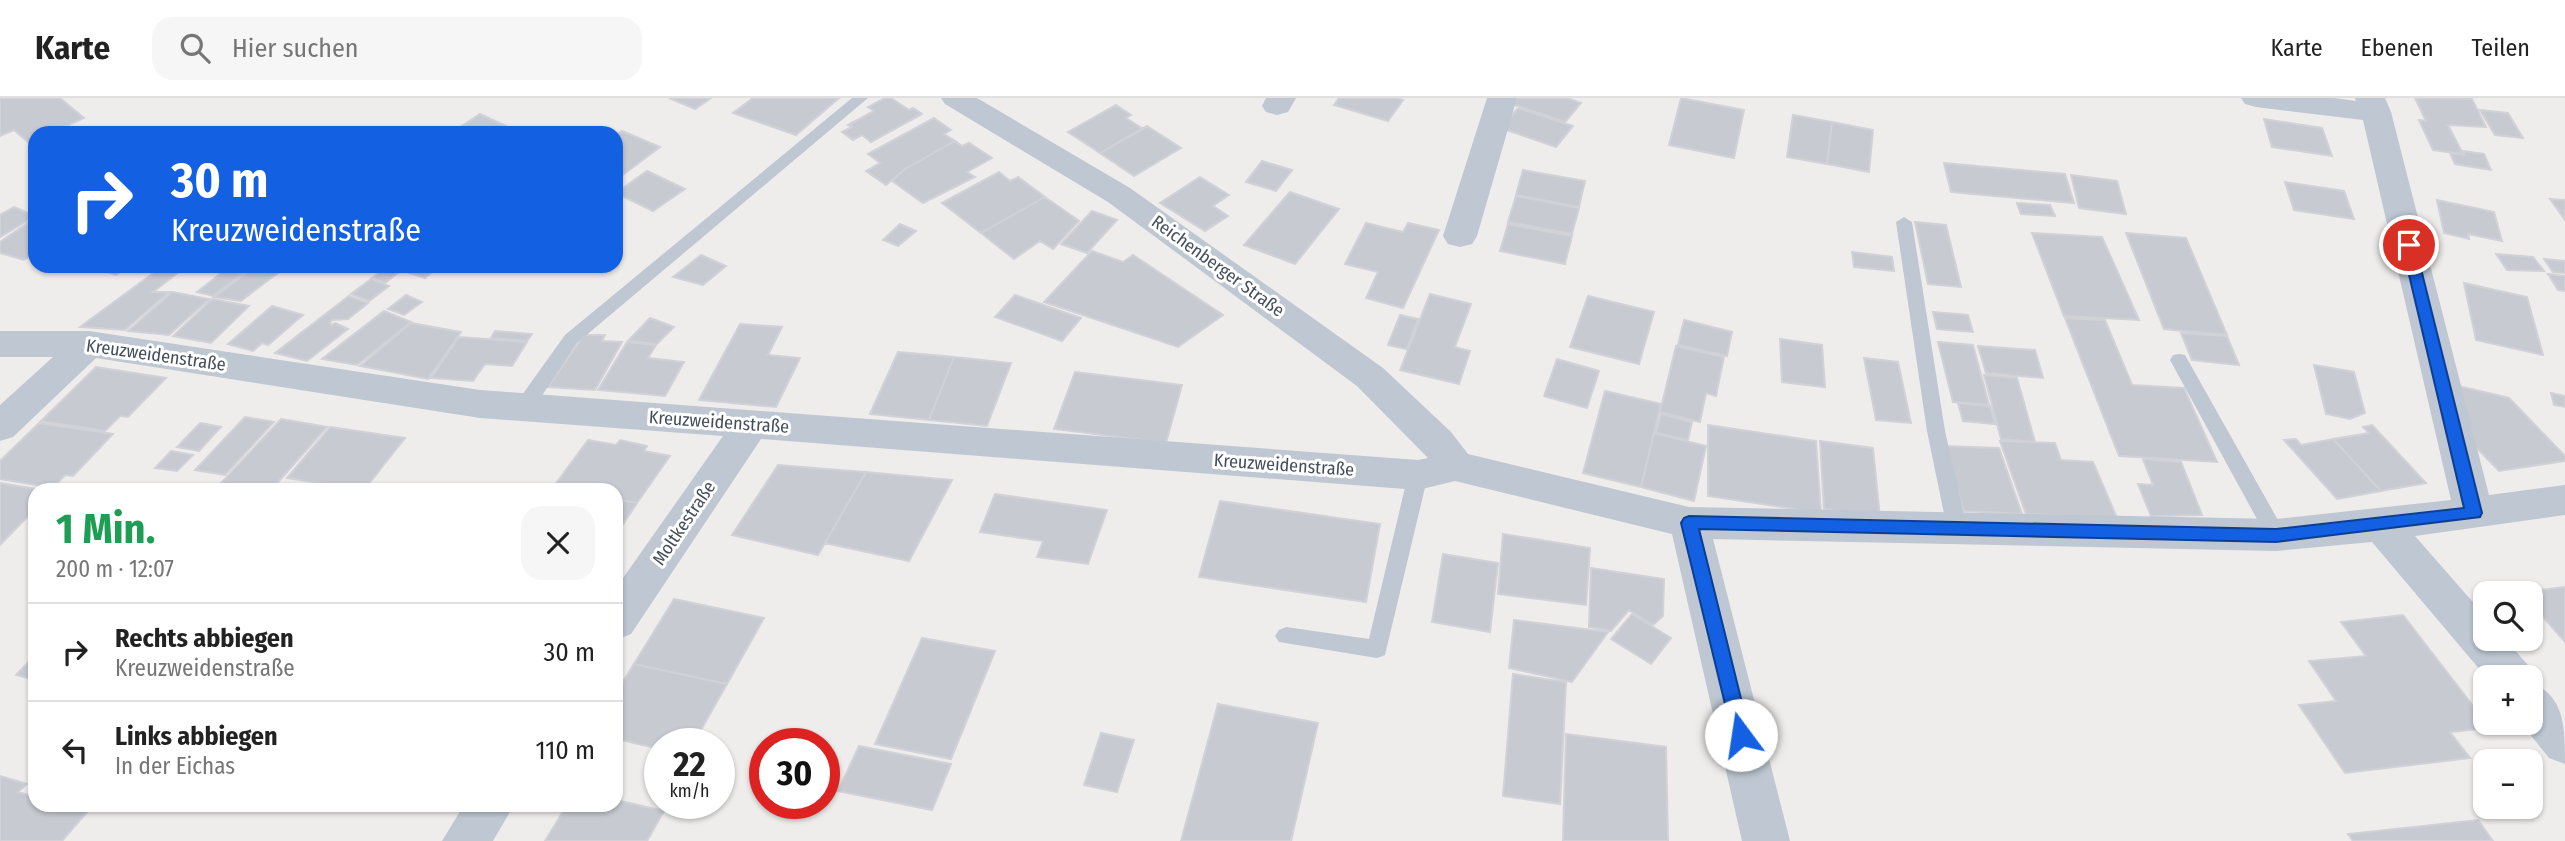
<!DOCTYPE html>
<html lang="de">
<head>
<meta charset="utf-8">
<style>
  :root { --surface:#fff; --page:#f6f6f6; --text:#222; --muted:#767676; --line:#e0e0e0 }
  body { margin:0; font-family:"Fira Sans Condensed",sans-serif; background:var(--page); color:var(--text); height:100vh; display:flex; flex-direction:column; font-size:26px; white-space:nowrap }
  * { box-sizing:border-box; margin:0 }
  p { font-size:23px; color:var(--muted) }
  .icon { flex:none; width:38px; height:38px; fill:none; stroke:currentColor; stroke-width:2; stroke-linecap:round; stroke-linejoin:round }
  .map { position:relative; flex:1; overflow:hidden }
  .details { position:absolute; left:28px; top:385px; width:595px; height:329px; display:flex; flex-direction:column; background:var(--surface); border-radius:21px; box-shadow:0 2px 5px #0004 }
  .details>* { flex:none }
  .guide { position:absolute; left:28px; top:28px; width:595px; height:147px; border-radius:21px; box-shadow:0 2px 5px #0004; background:#1360e2; color:#fff; overflow:hidden }
  .controls { position:absolute; left:2473px; top:483px; display:grid; gap:14px }
  .controls a { display:grid; place-items:center; width:70px; height:70px; border-radius:14px; background:var(--surface); box-shadow:0 2px 5px #0004; font-size:35px }
  .speed { position:absolute; left:644px; top:630px; display:flex; gap:14px; font-size:35px; font-weight:700; text-align:center }
  .speed>* { display:grid; place-content:center; width:91px; height:91px; border-radius:50%; background:var(--surface); box-shadow:0 2px 5px #0004; line-height:1 }
  .speed small { font-size:18px; font-weight:400 }
  .speed .limit { border:10px solid #d22; background:#fff; color:#111 }
  .pin { position:absolute; display:grid; place-items:center; width:60px; height:60px; color:#fff; margin:-30px; border:4px solid #fff; border-radius:50%; box-shadow:0 2px 7px #0007 }
  .me { position:absolute; width:77px; margin:-38px; rotate:346deg; stroke-linejoin:round; filter:drop-shadow(0 0 5px #0008) }
  .turn { display:flex; align-items:center; gap:24px; height:147px; padding:0 28px; font-size:32px }
  .turn .icon { width:91px; height:91px; stroke-width:2.5 }
  .turn b { display:block; font-size:49px; line-height:60px }
  .round { display:grid; place-items:center; flex:none; width:74px; height:74px; border-radius:21px; background:var(--page) }
  .summary { display:flex; align-items:center; justify-content:space-between; height:119px; padding:0 28px }
  h1 { font-size:42px; font-weight:700; line-height:52px; color:#1e9e55 }
  ul { padding:0; list-style:none }
  li { display:flex; align-items:center; gap:21px; height:98px; padding:0 28px; border-top:2px solid var(--line) }
  li div { flex:1 }
  li b { display:block; font-size:26px }
  li em { font-style:normal }
  header { display:flex; align-items:center; gap:42px; box-sizing:border-box; height:98px; padding:0 35px; background:var(--surface); border-bottom:2px solid var(--line) }
  header strong { font-size:33px }
  nav { display:flex; gap:38px; margin-inline-start:auto; font-size:24px }
  .search { width:490px; height:63px; background:var(--page); display:flex; align-items:center; gap:18px; box-sizing:border-box; padding:0 24px; border-radius:21px; color:var(--muted); font-size:26px }
  .map>svg:first-child { display:block }
</style>
</head>
<body>
<header>
<strong>Karte</strong>
<div class="search"><svg class="icon" aria-label="search" viewBox="0 0 24 24"><circle cx="10" cy="10" r="6"/><path d="M15 15l6 6"/></svg>Hier suchen</div>
<nav><a>Karte</a><a>Ebenen</a><a>Teilen</a></nav>
</header>
<div class="map">
<svg width="2565" height="743" viewBox="0 0 2565 743">
  <rect width="100%" height="100%" fill="#efecec"/>
  <!-- building -->
  <path fill="#c8cad2" stroke="#d0d2d8" stroke-width="2" d="M0 0H60L84 20 51 35H35V42L29 45 14 32 0 38Z
    M669 0H711L695 11Z
    M753 0H839L796 37 733 15Z
    M885 0H891L909 12 913 10 922 16 871 44 862 37 853 42 842 34 852 29 848 27 874 13 868 9Z
    M1339 0H1397L1403 2 1388 23 1334 7Z
    M1517 0H1567L1581 5 1565 24 1511 6Z
    M1681 0 1744 12 1734 60 1669 47Z
    M2415 0 2472 1 2486 29 2448 27 2463 56 2433 52 2419 22 2426 23Z
    M1116 7 1131 17 1126 20 1143 31 1100 55 1068 34Z
    M1518 10 1573 28 1556 49 1501 30Z
    M2480 12 2508 15 2523 40 2495 37Z
    M480 16 508 29 498 35H451Z
    M1793 17 1832 24 1827 66 1787 59Z
    M934 20 951 32 944 36 955 43 905 71 886 87 866 73 880 65 868 56Z
    M2264 21 2322 30 2332 58 2272 49Z
    M1832 24 1873 32 1869 74 1827 66Z
    M1147 28 1181 50 1134 78 1100 55Z
    M622 33 660 49 616 82V37Z
    M955 43 962 48 969 45 992 60 967 74 975 79 923 105 892 83 905 71Z
    M2463 53 2484 56 2491 72 2455 66 2450 55 2465 57Z
    M1262 63 1292 72 1276 93 1246 84Z
    M1944 65 2065 76 2074 105 1951 94Z
    M1523 72 1585 83 1579 109 1516 97Z
    M647 73 685 91 653 113 616 95Z
    M999 74 1010 83 1018 79 1045 99 981 135 942 105Z
    M2071 77 2117 83 2126 116 2079 110Z
    M1200 79 1229 97 1213 108 1228 118 1205 133 1160 105Z
    M2285 84 2344 93 2354 121 2294 112Z
    M1290 94 1339 111 1295 166 1244 147Z
    M1516 98 1579 110 1572 136 1508 124Z
    M1045 99 1079 123 1053 151 1040 143 1014 161 981 135Z
    M2550 101 2565 102V122Z
    M2437 102 2494 114 2502 143 2468 136 2469 141 2444 135Z
    M2017 105 2050 107 2055 118 2021 116Z
    M14 109 35 118 0 139V117Z
    M1092 113 1117 122 1087 155 1061 146Z
    M35 120V155L24 162 0 155V144Z
    M1915 124 1946 127 1961 189 1928 186Z
    M1366 125 1403 134 1408 125 1439 132 1403 210 1366 200 1378 174 1345 166Z
    M900 126 916 133 898 148 883 142Z
    M1508 126 1572 138 1565 166 1500 153Z
    M2032 135 2102 139 2139 222 2064 218Z
    M2126 135 2186 140 2227 237 2164 231Z
    M1092 153 1123 164 1133 157 1223 217 1178 249 1044 204Z
    M1852 154 1892 159 1894 173 1854 169Z
    M2496 156 2533 159 2544 173 2507 172Z
    M701 157 726 168 703 187 673 179Z
    M2544 161 2565 163V175L2553 174Z
    M88 168H128L116 177Z
    M163 168 184 170 153 194H169L125 232 80 229Z
    M256 168H287L241 203 214 199Z
    M389 168H439L425 180Z
    M388 169 400 173 385 185 372 180Z
    M226 171 242 176 213 198 197 194Z
    M2548 176 2565 178V193L2558 192Z
    M371 181 389 188 369 203 351 196Z
    M2464 185 2527 199 2543 257 2476 242Z
    M172 194 209 201 169 237 128 233Z
    M1430 196 1471 206 1455 249 1470 253 1459 286 1400 272Z
    M406 197 422 204 404 217 388 211Z
    M1015 197 1081 220 1062 243 995 219Z
    M349 198 368 205 348 221 332 222 330 225 332 227 335 225 348 231 307 263 275 255Z
    M1588 198 1654 214 1639 266 1570 249Z
    M212 201 249 208 211 245 173 238Z
    M272 208 303 217 268 247 262 245 253 253 228 246Z
    M384 213 411 224 357 267 322 261Z
    M1933 214 1968 217 1973 234 1937 231Z
    M1400 217 1418 221 1407 251 1388 247Z
    M650 220 674 229 657 246 628 243Z
    M2065 220 2105 222 2132 287 2184 290 2217 364 2119 358Z
    M1684 222 1732 234 1727 258 1678 247Z
    M411 225 461 234 428 281 360 268Z
    M740 226 782 229 768 257 800 260 776 309 699 302Z
    M495 233 532 236 527 243 491 240Z
    M2181 235 2227 238 2239 267 2192 262Z
    M584 237H605L602 243 622 244 595 292 548 289Z
    M459 239 527 244 512 268 485 266 473 283 431 280Z
    M1780 241 1822 247 1825 289 1782 284Z
    M627 244 656 247 648 260 684 264 665 298 598 292Z
    M1938 244 1973 247 1989 307 1953 304Z
    M1676 248 1724 259 1716 298 1706 295 1700 324 1660 314Z
    M1978 248 2035 252 2043 280 1986 275Z
    M898 254 954 259 929 322 870 316Z
    M954 259 1011 265 987 328 929 322Z
    M1864 260 1898 264 1911 325 1876 322Z
    M1557 261 1599 273 1587 310 1544 298Z
    M2314 267 2354 274 2365 315 2350 321 2326 316Z
    M96 269 166 280 128 319 120 318 105 333 41 323Z
    M1075 274 1182 287 1166 345 1054 331Z
    M1984 277 2017 280 2035 344 2001 341Z
    M2454 287 2509 300 2565 358V363L2499 373 2462 335Z
    M1605 293 1661 306 1641 389 1583 375Z
    M2551 295 2565 298V309L2554 307Z
    M1958 305 1990 308 1995 326 1963 323Z
    M1661 316 1692 324 1688 342 1656 335Z
    M245 319 274 324 225 377 195 372Z
    M281 321 327 329 271 392H245L219 387Z
    M39 325 113 336 73 378 65 377 53 390 0 381V363Z
    M200 325 221 329 199 353 177 349Z
    M1708 327 1816 343 1821 415 1708 398Z
    M2372 327 2426 385 2381 393 2333 341 2369 335 2363 329Z
    M330 329 405 340 364 392 287 380Z
    M1654 335 1706 348 1694 403 1641 389Z
    M2296 341 2301 347 2333 341 2381 393 2337 401 2284 342Z
    M588 342 616 347 620 342 647 348 644 353 670 358 637 405 616 401V392H574L554 388Z
    M1820 343 1873 350 1880 420 1824 411Z
    M2000 343 2055 345 2061 362 2093 364 2117 420 2026 416Z
    M1943 348 1999 350 2022 416 1964 413Z
    M171 353 193 357 177 373 155 370Z
    M2143 361 2181 364 2202 417 2151 418 2138 386 2153 387Z
    M778 367 866 374 818 457 732 437Z
    M866 374 952 382 909 463 825 445Z
    M0 385 43 392H35V411L0 447Z
    M995 396 1107 412 1088 466 1037 459 1043 443 980 434Z
    M616 401 637 405 616 437Z
    M1220 403 1380 426 1366 504 1199 479Z
    M1503 436 1590 450 1586 507 1498 496Z
    M1443 456 1498 465 1490 534 1432 524Z
    M1591 470 1664 481 1663 518 1653 527 1629 512 1611 533 1589 529Z
    M2565 489V544L2530 504V495L2522 494Z
    M674 501 764 520 727 586 634 566Z
    M1632 516 1671 540 1651 566 1611 541Z
    M2403 517 2490 630 2450 634 2470 660 2345 675 2299 607 2336 603 2309 563 2366 558 2341 524Z
    M1514 522 1608 534 1572 584 1509 570Z
    M922 540 995 553 951 661 875 646Z
    M35 557V582L16 577Z
    M634 566 727 586 693 646H660V651L616 641V595Z
    M1513 576 1566 584 1560 706 1503 698Z
    M1218 606 1318 625 1291 743H1181Z
    M1101 635 1134 642 1117 694 1084 687Z
    M1566 636 1666 649 1668 743H1563Z
    M859 648 951 666 932 712 838 693Z
    M0 678 27 686 18 694 35 699V707H66L88 713 62 743H0Z
    M616 702 664 713 647 743H545L567 707H616Z
    M2478 722 2493 743H2353L2348 736Z"/>
  <g fill="none" stroke-linecap="round" stroke-linejoin="round">
    <!-- service -->
    <path fill="#bec7d2" fill-rule="evenodd" d="M852 0H868L577 245 531 314H517L515 309 517 304 565 237Z
      M1904 119 1912 124 1945 333 1967 430 1964 436 1957 438 1950 436 1947 430 1927 333 1896 124Z
      M2179 256 2185 257 2283 431 2286 437 2283 443 2276 445 2269 443 2170 262 2173 257Z
      M1418 370 1425 372 1428 377 1385 557 1377 560 1279 544 1275 538 1279 532 1286 529 1369 541 1408 377 1411 372Z"/>
    <!-- minor -->
    <path fill="#bec7d2" fill-rule="evenodd" d="M941 0H977L1130 90 1383 270 1451 334 1468 356 1689 409 2276 421 2451 402 2363 22 2256 9 2245 6 2241 0H2334L2356 3 2355 0H2385L2391 14 2489 397 2565 387V417L2415 438 2485 518V541H2505L2527 566 2534 579 2531 584C2565 599 2565 629 2565 666L2549 660 2521 625H2530V579H2486L2372 444 2276 453 1713 441 1790 743H1742L1672 436 1455 383 1418 392 761 341 631 536 616 542V490L723 338 480 320 96 260 13 339 0 343V307L53 259H0V233H89L480 292 1418 362 1428 360 1357 288 1108 104 945 6Z
      M1266 0H1296L1288 14 1277 17 1266 14 1262 8Z
      M1487 0H1517L1477 138 1472 146 1460 149 1448 146 1443 138Z
      M464 707H514L493 743H442Z"/>
  </g>
  <!-- route -->
  <path fill="#1360e2" stroke="#0c3e93" stroke-width="2" d="M2409 143 2415 147 2482 415 2480 419 2276 444 1699 431 1750 637 1747 643 1741 645 1734 643 1681 425 1684 420 1689 418 2276 431 2464 410 2402 147Z"/>
  <g text-anchor="middle" stroke-width="6" stroke-linejoin="round" paint-order="stroke">
    <!-- street labels -->
    <g font-size="18" fill="#444e5a" stroke="#fff">
      <text transform="translate(1218 168) rotate(36)" y="6">Reichenberger Straße</text>
      <text transform="translate(156 257) rotate(8)" y="6">Kreuzweidenstraße</text>
      <text transform="translate(719 324) rotate(4)" y="6">Kreuzweidenstraße</text>
      <text transform="translate(1284 367) rotate(4)" y="6">Kreuzweidenstraße</text>
      <text transform="translate(684 425) rotate(-56)" y="6">Moltkestraße</text>
    </g>
  </g>
</svg>
<div class="controls">
<a><svg class="icon" aria-label="search" viewBox="0 0 24 24"><circle cx="10" cy="10" r="6"/><path d="M15 15l6 6"/></svg></a>
<a>+</a>
<a>−</a>
</div>
<div class="speed"><div>22<small>km/h</small></div><div class="limit">30</div></div>
<div class="pin" style="left:2409px;top:147px;background:#d93025"><svg class="icon" aria-label="arrive" viewBox="0 0 24 24"><path d="M6 21V4h12l-3 4 3 4H6"/></svg></div>
<svg class="me" style="left:1741px;top:637px" viewBox="-20 -20 40 40"><circle r="19" fill="#fff"/><path d="M0-13L10 11 0 6-10 11z" fill="#1360e2"/></svg>
<div class="guide">
<div class="turn"><svg class="icon" aria-label="right" viewBox="0 0 24 24"><path d="M7 20v-9h11M14 6l5 5-5 5"/></svg><div><b>30 m</b>Kreuzweidenstraße</div></div>
</div>
<section class="details">
<div class="summary"><div><h1>1 Min.</h1><p>200 m · 12:07</p></div><a class="round"><svg class="icon" aria-label="close" viewBox="0 0 24 24"><path d="M6 6l12 12M18 6L6 18"/></svg></a></div>
<ul>
<li><svg class="icon" aria-label="right" viewBox="0 0 24 24"><path d="M7 20v-9h11M14 6l5 5-5 5"/></svg><div><b>Rechts abbiegen</b><p>Kreuzweidenstraße</p></div><em>30 m</em></li>
<li><svg class="icon" aria-label="left" viewBox="0 0 24 24"><path d="M17 20v-9H6M10 6l-5 5 5 5"/></svg><div><b>Links abbiegen</b><p>In der Eichas</p></div><em>110 m</em></li>
</ul>
</section>
</div>
</body>
</html>
